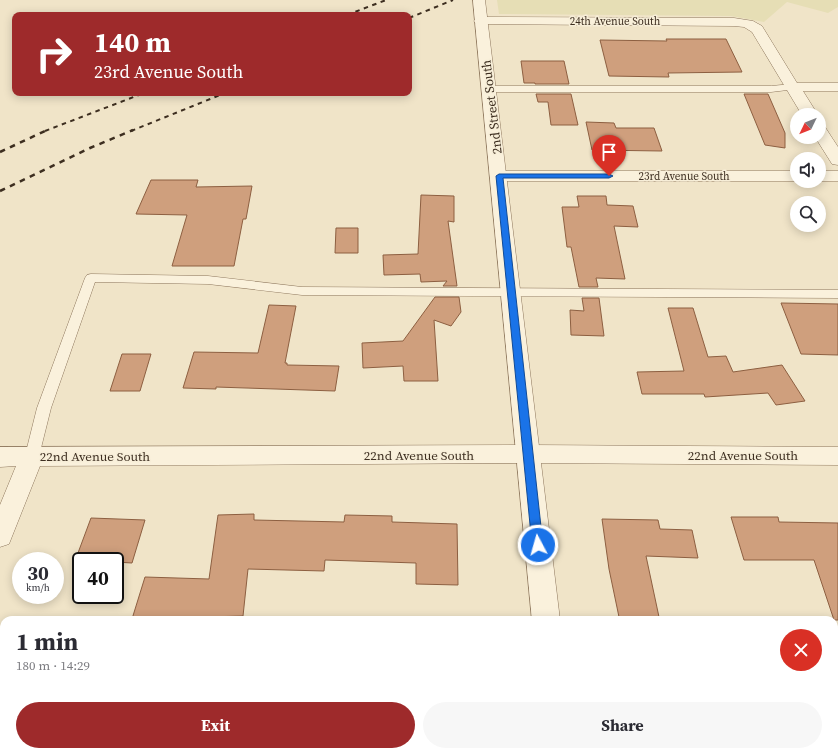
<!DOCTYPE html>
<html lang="en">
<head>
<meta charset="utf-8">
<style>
  :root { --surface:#fff; --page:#f7f7f7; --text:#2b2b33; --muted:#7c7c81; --accent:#9e2a2b }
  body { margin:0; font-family:"Source Serif 4",serif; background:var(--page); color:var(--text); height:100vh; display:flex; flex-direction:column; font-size:15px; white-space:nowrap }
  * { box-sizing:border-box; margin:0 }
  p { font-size:13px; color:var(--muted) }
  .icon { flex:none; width:22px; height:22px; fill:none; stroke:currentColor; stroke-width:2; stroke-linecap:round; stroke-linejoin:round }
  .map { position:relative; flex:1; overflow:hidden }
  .panel { position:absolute; left:0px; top:616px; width:838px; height:140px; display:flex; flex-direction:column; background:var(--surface); border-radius:12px 12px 0 0; box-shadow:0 2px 10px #0003 }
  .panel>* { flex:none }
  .guide { position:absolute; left:12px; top:12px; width:400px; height:84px; border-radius:8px; box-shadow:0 2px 10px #0003; background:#9e2a2b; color:#fff; overflow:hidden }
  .needle { width:26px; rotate:227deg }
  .buttons { position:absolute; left:790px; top:108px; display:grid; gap:8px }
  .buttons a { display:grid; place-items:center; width:36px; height:36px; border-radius:50%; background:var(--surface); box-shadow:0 2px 10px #0003; font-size:20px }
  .speed { position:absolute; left:12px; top:552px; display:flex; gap:8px; font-size:20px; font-weight:700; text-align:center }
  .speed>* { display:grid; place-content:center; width:52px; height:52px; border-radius:50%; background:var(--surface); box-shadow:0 2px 10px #0003; line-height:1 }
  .speed small { font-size:10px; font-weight:400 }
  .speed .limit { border:2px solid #111; border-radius:6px; background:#fff; color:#111 }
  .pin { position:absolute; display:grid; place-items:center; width:34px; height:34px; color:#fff; margin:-41px -17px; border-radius:50% 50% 50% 0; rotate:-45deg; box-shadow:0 0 4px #0007 }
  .pin .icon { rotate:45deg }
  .me { position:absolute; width:44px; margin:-22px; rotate:354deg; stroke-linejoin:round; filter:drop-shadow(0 0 3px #0008) }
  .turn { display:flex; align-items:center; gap:14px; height:84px; padding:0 16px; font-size:18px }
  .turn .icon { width:52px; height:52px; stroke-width:2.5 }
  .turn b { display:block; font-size:28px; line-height:34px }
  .round { display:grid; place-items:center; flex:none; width:42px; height:42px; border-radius:21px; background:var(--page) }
  .head { display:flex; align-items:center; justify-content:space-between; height:68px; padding:0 16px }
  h1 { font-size:24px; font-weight:700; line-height:30px }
  .button { display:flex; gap:8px; margin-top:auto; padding:8px 16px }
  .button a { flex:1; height:46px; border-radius:24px; background:var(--accent); color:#fff; font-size:16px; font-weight:700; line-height:46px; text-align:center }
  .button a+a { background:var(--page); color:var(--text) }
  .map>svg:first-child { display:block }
</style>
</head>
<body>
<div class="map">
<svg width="838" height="756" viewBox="0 0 838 756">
  <rect width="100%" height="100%" fill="#f0e4c8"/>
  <!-- farmland -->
  <path fill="#e6deb5" d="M497 0H838V7L828 13 787 2 764 22 731 16 499 14Z"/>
  <!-- building -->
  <path fill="#cf9f7d" stroke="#8d5f41" d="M666 39H726L742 72 668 73 669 77 609 76 600 40 667 41Z
    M521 61H564L569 84H535V83H524Z
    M536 94H571L578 125H551L548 102H538Z
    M744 94H768L785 133V148L765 145Z
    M586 122 614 123 616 128H654L662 151 592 150Z
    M151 180H198L196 187 252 186 246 219H243L234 266H172L187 215 136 214Z
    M421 195 454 196V222L448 221 457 286H443L447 281 421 282 420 274 384 275 383 255 418 254Z
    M577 196H606L607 205 633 206 638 227 614 226 625 279 596 278 598 287H579L571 247H567L562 207H579Z
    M336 228H358V253H335Z
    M435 297H459L461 312 451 326 434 320 438 381H404L403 366 363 368 362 343 403 341Z
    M582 298H599L604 336 571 335 570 310 584 311Z
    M781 303 838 304V355L801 354Z
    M269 305 296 306 285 363H287V365L339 366 335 391 216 387V389L183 388 194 352 258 353Z
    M668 308H693L708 357 726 356 733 372 782 365 805 401 776 405 768 393 705 397 704 394H642L637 372 684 371Z
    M122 354H151L140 391H110Z
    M254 514V520L344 522 345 515 392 516V522L457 524 458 585 416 584V563L325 560 324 571 248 569 243 616 172 618V620L132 619 145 577 209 579 218 515Z
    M731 517H778L779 522 838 523V620H834L814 560H744Z
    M91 518 145 520 132 563 115 562V561H75Z
    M602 519 658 520 660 529 692 530 698 558 646 556 659 617H619L609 569Z"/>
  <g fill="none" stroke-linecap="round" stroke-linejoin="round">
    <defs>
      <path id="service" d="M793 84 796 85 797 87 796 89 771 92H489L485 89 489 86H771Z
        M91 274 208 276 302 287 838 290V298L302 295 208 284 95 282 51 408 39 456 37 460 32 462 27 460 25 456 37 408 85 278 87 275Z
        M0 691H4V709H0Z
        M834 692H838V710H834Z"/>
      <path id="minor" d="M481 17 734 18 753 21 762 26 797 83H838V91H803L818 115H802L752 32 744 27 734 26 476 24 474 21 476 18Z
        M819 125 825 127 838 147V165L832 164 815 137H819Z
        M499 171H797V181H499L493 180 490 176 493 172Z
        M819 171H838V181H819Z
        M528 445 838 447V465L528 463 40 466 9 544 0 547V505L16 466 0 467V447Z"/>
      <path id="tertiary" d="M473 0H485L560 620H532Z
        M544 752H576V756H544Z"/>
    </defs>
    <!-- service casing -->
    <use href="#service" stroke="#8d765c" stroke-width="1"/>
    <!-- minor casing -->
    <use href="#minor" stroke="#8d765c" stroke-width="1"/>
    <!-- tertiary casing -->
    <use href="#tertiary" stroke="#8d765c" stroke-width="1"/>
    <!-- service -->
    <use href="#service" fill="#faf1dc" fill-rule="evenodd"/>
    <!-- minor -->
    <use href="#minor" fill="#faf1dc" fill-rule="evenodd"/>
    <!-- tertiary -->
    <use href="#tertiary" fill="#faf1dc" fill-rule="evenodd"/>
    <!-- rail-far1 -->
    <path stroke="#3d2e20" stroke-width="2" stroke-dasharray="4.5 4.5" stroke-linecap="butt" d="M347 15 386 0
      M409 18 453 0
      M45 131 144 93
      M131 131 225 93"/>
    <!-- rail -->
    <path stroke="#3d2e20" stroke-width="2.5" stroke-dasharray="5.5 5.5" stroke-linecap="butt" d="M0 152 47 130
      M0 191 90 148 133 130"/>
  </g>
  <!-- route -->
  <path fill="#1a73e8" stroke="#114b97" d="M499 174H609L613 176 609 178H503L543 545 541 548 538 549 534 548 532 545 496 176Z"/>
  <g text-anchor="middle" stroke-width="3" stroke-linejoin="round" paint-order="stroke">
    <!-- far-street labels -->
    <g font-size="11" fill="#3d2e20" stroke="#f7eed8">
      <text x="615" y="25">24th Avenue South</text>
      <text x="684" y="180">23rd Avenue South</text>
    </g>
    <!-- street labels -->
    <g font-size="13" fill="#3d2e20" stroke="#f7eed8">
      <text transform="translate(491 107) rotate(-97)" y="5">2nd Street South</text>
      <text x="419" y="460">22nd Avenue South</text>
      <text x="743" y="460">22nd Avenue South</text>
      <text x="95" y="461">22nd Avenue South</text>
    </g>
  </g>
</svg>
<div class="buttons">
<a><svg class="needle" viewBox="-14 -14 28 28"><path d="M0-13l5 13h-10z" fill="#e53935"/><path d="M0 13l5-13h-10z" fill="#7c7c81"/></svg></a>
<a><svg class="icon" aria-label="sound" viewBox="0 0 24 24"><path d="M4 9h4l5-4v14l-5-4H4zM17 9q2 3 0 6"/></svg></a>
<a><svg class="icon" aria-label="search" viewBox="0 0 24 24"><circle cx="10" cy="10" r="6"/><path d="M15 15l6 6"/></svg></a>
</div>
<div class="speed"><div>30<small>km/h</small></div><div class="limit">40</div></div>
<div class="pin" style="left:609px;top:176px;background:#d93025"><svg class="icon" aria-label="arrive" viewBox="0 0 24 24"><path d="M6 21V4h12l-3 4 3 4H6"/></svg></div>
<svg class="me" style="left:538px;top:545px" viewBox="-20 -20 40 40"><circle r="17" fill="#1a73e8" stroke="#fff" stroke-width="3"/><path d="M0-11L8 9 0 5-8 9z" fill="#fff"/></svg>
<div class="guide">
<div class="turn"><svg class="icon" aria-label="right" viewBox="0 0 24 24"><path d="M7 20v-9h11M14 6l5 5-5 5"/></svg><div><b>140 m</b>23rd Avenue South</div></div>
</div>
<section class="panel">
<div class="head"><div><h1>1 min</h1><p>180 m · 14:29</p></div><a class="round" style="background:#d93025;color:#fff"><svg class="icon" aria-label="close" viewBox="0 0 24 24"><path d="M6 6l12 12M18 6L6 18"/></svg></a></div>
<div class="button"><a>Exit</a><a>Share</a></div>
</section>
</div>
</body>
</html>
